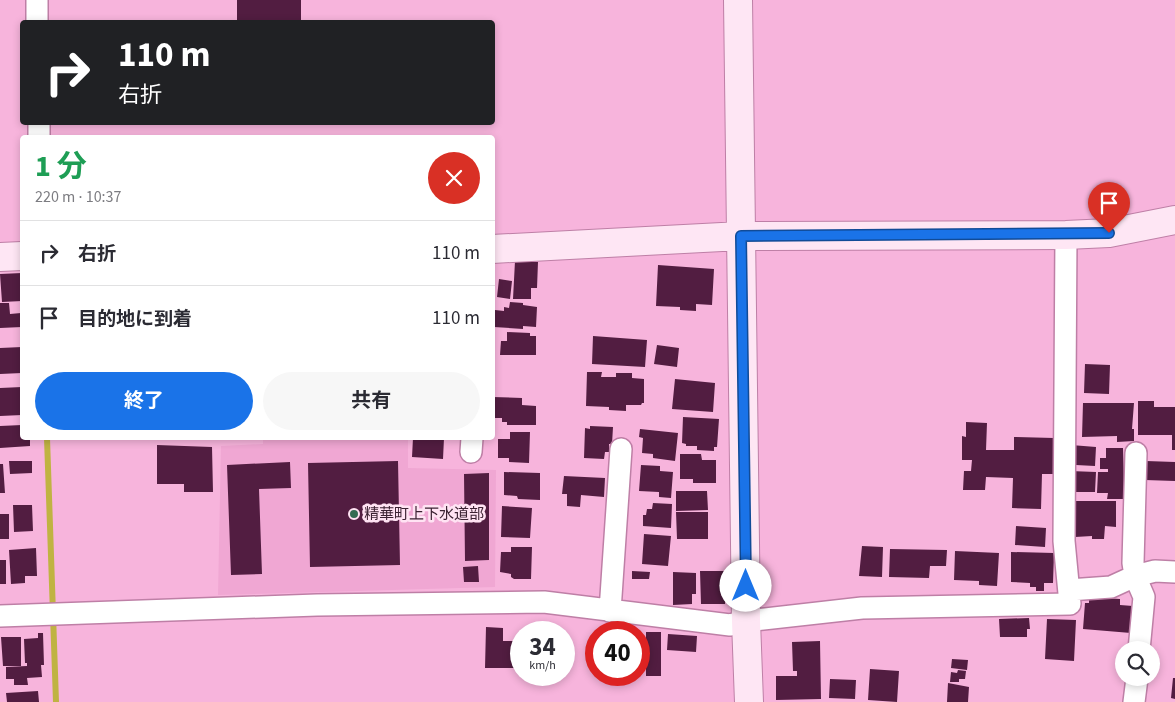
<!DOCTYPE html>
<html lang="ja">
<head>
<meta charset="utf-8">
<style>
  :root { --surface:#fff; --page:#f7f7f7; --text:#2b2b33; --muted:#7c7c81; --line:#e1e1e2; --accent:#1a73e8 }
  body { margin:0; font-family:"Source Sans 3","Noto Sans JP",sans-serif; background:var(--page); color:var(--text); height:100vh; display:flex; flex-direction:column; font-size:19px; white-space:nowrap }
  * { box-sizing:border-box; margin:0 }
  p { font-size:16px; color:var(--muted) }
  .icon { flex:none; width:28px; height:28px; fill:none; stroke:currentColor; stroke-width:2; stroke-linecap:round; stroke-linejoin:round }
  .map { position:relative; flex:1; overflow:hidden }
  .drawer { position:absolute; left:20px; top:135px; width:475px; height:305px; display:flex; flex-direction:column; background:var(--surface); border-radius:5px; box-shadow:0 2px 8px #0003 }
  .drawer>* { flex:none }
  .guide { position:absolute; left:20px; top:20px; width:475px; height:105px; border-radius:5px; box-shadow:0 2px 8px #0003; background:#202124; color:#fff; overflow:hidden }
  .fabs { position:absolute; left:1115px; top:641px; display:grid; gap:10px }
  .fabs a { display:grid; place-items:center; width:45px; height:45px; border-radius:50%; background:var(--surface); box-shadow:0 2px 8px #0003; font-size:25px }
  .speed { position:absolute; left:510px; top:621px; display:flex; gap:10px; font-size:25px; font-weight:700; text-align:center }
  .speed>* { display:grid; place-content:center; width:65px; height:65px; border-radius:50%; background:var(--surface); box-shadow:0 2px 8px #0003; line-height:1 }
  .speed small { font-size:12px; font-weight:400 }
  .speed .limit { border:8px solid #d22; background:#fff; color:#111 }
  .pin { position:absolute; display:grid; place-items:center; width:42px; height:42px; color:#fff; margin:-51px -21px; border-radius:50% 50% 50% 0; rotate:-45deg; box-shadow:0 0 5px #0007 }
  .pin .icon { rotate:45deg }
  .me { position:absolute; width:55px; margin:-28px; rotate:0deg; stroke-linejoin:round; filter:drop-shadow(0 0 4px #0008) }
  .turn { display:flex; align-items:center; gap:18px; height:105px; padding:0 15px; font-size:22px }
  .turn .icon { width:65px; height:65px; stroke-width:2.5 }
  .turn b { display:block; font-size:35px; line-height:42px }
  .round { display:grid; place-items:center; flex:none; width:52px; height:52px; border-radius:26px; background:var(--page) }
  .summary { display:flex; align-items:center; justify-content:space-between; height:85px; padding:0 15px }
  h1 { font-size:30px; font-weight:700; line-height:38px; color:#1e9e55 }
  .action { display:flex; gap:10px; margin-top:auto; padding:10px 15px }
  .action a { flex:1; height:58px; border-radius:30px; background:var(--accent); color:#fff; font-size:20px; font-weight:700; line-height:58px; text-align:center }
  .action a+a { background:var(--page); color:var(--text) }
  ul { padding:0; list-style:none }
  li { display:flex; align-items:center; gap:15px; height:65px; padding:0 15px; border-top:1px solid var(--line) }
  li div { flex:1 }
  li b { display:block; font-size:19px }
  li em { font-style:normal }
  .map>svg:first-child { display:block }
</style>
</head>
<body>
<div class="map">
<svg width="1175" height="702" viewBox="0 0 1175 702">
  <rect width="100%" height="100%" fill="#f7b4dc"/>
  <!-- built -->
  <path fill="#f0a7d3" d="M263 438H408V468L496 470 495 587 218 595 221 446 263 444Z"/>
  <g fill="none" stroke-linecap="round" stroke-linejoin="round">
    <!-- stream -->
    <path stroke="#c0b342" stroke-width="6" d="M47 438 56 702"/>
  </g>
  <!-- building -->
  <path fill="#521d41" d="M237 0H301V22H237Z
    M515 261 538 262 537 288H531V299H513Z
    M658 265 714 269 712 305 696 304V311L680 310V307L656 306Z
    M22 273V301L2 302 0 274Z
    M499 279 512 281 510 299 497 297Z
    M510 302 523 303V305L537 307 536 327 523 326V329L494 327 495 310 504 311V307L509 308Z
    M0 303H9L10 314 21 313 22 327 0 328Z
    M507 332 530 333V336H536V355H500L501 341H507Z
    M593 336 647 340 645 367 592 364Z
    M657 345 679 348 677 367 654 364Z
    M22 347V373L0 374V348Z
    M1085 364 1110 365 1109 394 1084 393Z
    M587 372H602L601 377H616V373H632V378L644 379V403H642L641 405H626V411L609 410V407L586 406Z
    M675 379 715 383 713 412 672 409Z
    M22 387V415L0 416V388Z
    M492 397 522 398V405L536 406V425H507V422H502V418H492Z
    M1138 401H1154V407H1175V450H1172V435H1138Z
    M1083 403H1134L1132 429H1134V441L1117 442V436L1082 437Z
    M683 417 719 419 717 447H714V451L697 450V446H686V444L682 443Z
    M966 422 987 423 986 450H1014V437L1054 438V474H1042L1041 509 1012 508 1013 478 986 477 985 490H963L964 471H971L972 460H962V436L966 437Z
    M22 425V438H30V446L0 448V426Z
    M590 426 613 427 612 444H609V452H605L604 459 584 458 585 428 590 429Z
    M640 429 678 433 675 461 653 458V454L642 453 643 438 639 437Z
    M510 432H530L529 463 509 462V458H498V439H510Z
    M413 438H444L443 459 412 457Z
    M157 445 212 447 213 492H184V484H157Z
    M1071 445 1096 447 1095 466 1076 465V459H1070Z
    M1106 448H1123L1124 480H1128V499H1107L1108 493H1097L1098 472H1108V469H1100V458H1106Z
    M680 454H701L702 460H716V483H693V479H680Z
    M9 461H32V473L10 474Z
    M398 461 400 565 310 567 308 463Z
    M1146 461 1175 462V481L1145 480Z
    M290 462 291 488 259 489 262 574 231 575 227 465Z
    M0 464H3L5 493H0Z
    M641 465 660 466V471L673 472 671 498 659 497V492L639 491Z
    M1070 471 1096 472 1095 492H1069Z
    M504 472 540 473V500L518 499 517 496 504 495Z
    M489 473V560L465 561 464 474Z
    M564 476 605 478 604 497 581 495 580 507 567 506V494H562Z
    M676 491H707L708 510 676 511Z
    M1075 501H1116V527L1105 526 1104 539H1092V536L1075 537Z
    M653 503 672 504 671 528 643 526V515H646L647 509H652Z
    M13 505H32L33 531 14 532Z
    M502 506 532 508 530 538 501 537Z
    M676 512H708V539H677Z
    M0 514H9V539H0Z
    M1016 526 1046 528 1045 547 1015 545Z
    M644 534 671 536 668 566 642 564Z
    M862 546 883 547 882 577 859 576Z
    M511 547H532L531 579H514L511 577V574L500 572 501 552H511Z
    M36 548 37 576H25V583L11 584 9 550Z
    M890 549 947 550 946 566H930L929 578 889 577Z
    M955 551 999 553 997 586 979 585V581L954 580Z
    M1011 552 1054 553 1053 583H1044V591H1036V587H1030V583L1011 582Z
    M0 560H6V584H0Z
    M478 566 479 582H464L463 567Z
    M632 571 650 572 649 579H632Z
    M700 571H725V604H701Z
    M673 572 696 573V594H692V604L673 605Z
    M1089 597 1120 599V605L1133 606 1131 633 1083 629 1085 603H1089Z
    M1029 618 1030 629H1027V637H1000L999 619Z
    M1047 619 1076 620 1074 661 1045 659Z
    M486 627 503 628V641H521V668H485Z
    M646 632H661V676H646Z
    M38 633H43L44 665H41L42 677 27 678 28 685H14V679H6V667L27 666V663H25L24 639 38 638Z
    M668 634 697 636 696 652 667 650Z
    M1 637H21V666H3Z
    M820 641 821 699 776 700V676H797V671H793L792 642Z
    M952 659 968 660 967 670 951 668Z
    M870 669 899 671 897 702 868 700Z
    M958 670 966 671 965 679H959V682H950L951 672 957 673Z
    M1173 678H1175V699L1171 698Z
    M830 679 856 680 855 699 829 698Z
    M948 683 969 687 968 702H947Z
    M38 691 39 702H7L6 693Z"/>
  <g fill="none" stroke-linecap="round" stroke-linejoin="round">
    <defs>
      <path id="street" d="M37 0V22
        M39 122V138
        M471 452 472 438
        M1136 453 1133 563 1135 576 1144 597 1139 650
        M1069 590 1111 587 1135 576 1155 571 1175 572
        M610 611 621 449
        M0 616 317 605 544 602 730 625 746 621 862 608 1070 604 1064 541 1066 235
        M1134 702 1137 678"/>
      <path id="secondary" d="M738 0 746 621 749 702
        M492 249 741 236 1066 235 1109 233 1175 220
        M0 257 22 256"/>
    </defs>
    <!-- street casing -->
    <use href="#street" stroke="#be7fa6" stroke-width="24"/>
    <!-- secondary casing -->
    <use href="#secondary" stroke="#be7fa6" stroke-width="30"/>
    <!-- street -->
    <use href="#street" stroke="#fff" stroke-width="21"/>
    <!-- secondary -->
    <use href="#secondary" stroke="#fee6f4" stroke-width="28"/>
  </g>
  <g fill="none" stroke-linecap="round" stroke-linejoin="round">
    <defs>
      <path id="route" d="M746 586 741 236 1109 233"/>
    </defs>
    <!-- route casing -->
    <use href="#route" stroke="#114b97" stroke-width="12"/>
    <!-- route -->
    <use href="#route" stroke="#1a73e8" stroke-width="9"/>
  </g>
  <!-- markers -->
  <circle fill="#336b52" stroke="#ffe3f3" stroke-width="2" cx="354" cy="514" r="5"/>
  <g text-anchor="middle" stroke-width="5" stroke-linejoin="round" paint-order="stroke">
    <!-- poi labels -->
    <g font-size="15" fill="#3b2232" stroke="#ffe3f3" text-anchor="start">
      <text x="364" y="519">精華町上下水道部</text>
    </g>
  </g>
</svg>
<div class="fabs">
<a><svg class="icon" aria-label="search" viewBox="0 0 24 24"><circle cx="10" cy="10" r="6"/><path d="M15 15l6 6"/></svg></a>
</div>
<div class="speed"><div>34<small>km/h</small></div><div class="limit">40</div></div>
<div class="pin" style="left:1109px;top:233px;background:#d93025"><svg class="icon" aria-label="arrive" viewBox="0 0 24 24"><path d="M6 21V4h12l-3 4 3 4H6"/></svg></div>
<svg class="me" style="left:746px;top:586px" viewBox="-20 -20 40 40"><circle r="19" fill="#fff"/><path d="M0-13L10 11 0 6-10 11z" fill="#1a73e8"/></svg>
<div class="guide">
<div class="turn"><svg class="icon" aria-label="right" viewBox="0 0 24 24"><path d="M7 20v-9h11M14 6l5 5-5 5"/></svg><div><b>110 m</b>右折</div></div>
</div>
<section class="drawer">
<div class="summary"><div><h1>1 分</h1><p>220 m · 10:37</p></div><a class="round" style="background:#d93025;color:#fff"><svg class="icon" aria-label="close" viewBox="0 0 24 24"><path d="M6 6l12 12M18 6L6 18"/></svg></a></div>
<ul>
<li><svg class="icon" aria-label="right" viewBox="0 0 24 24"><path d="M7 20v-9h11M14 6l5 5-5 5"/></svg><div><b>右折</b></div><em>110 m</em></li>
<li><svg class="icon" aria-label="arrive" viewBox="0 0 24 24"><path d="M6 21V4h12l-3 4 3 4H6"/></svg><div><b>目的地に到着</b></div><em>110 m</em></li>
</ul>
<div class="action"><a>終了</a><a>共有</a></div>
</section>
</div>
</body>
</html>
